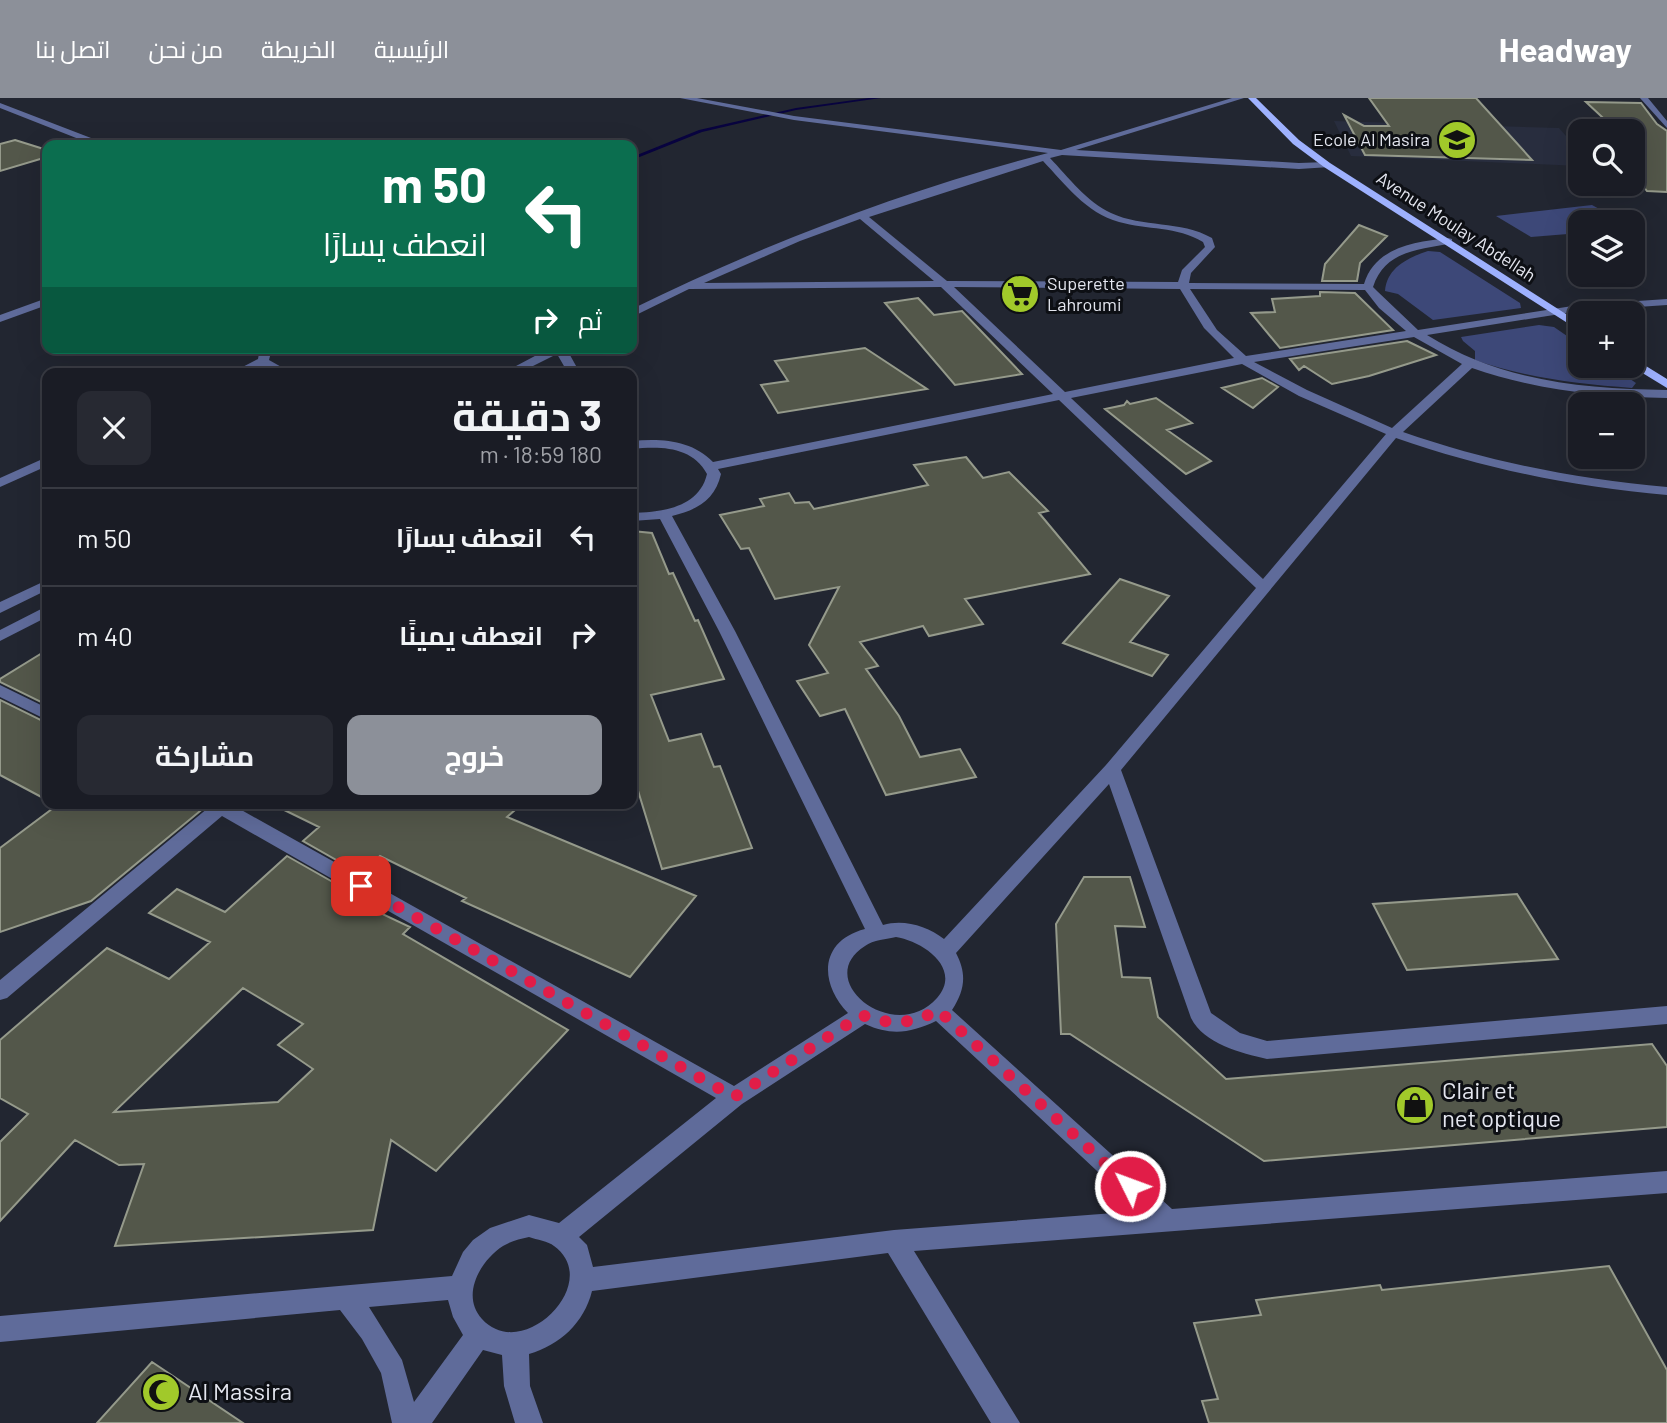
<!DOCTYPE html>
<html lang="ar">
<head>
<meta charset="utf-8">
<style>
  :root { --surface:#1a1c25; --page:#272932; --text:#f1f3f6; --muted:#9fa1a7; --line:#383a42; --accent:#8c9099 }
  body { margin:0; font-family:Barlow,Cairo,sans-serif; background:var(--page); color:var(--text); direction:rtl; height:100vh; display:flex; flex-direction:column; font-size:26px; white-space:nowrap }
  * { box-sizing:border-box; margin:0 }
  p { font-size:23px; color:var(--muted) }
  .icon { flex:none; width:38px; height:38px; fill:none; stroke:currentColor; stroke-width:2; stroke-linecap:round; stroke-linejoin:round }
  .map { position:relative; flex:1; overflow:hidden; direction:ltr }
  .details { position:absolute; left:42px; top:270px; width:595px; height:441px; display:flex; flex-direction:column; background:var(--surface); border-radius:14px; box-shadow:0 7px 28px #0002,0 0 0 2px var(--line); direction:rtl }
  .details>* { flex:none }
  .hud { position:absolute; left:42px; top:42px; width:595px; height:214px; border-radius:14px; box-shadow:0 7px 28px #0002,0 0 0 2px var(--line); direction:rtl; background:#0b6e4f; color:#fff; overflow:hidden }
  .controls { position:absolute; left:1568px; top:21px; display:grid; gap:14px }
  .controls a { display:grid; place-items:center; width:77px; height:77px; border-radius:14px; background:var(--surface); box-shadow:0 7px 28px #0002,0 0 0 2px var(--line); font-size:35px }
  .pin { position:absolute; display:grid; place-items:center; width:60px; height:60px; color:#fff; margin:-30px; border-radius:14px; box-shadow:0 4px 10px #0006 }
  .me { position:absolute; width:77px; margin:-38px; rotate:312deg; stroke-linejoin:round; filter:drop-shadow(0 0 5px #0008) }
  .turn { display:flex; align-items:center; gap:24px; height:147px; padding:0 35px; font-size:32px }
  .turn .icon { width:91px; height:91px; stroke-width:2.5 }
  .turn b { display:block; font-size:49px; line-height:60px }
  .then { display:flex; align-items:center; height:66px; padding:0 35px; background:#0003; gap:14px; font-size:26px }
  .round { display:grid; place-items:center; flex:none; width:74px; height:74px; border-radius:14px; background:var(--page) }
  .head { display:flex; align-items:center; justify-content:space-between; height:119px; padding:0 35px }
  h1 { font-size:42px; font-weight:700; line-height:52px }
  .cta { display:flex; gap:14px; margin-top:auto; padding:14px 35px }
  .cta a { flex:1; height:80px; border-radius:14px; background:var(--accent); color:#fff; font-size:28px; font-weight:700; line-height:80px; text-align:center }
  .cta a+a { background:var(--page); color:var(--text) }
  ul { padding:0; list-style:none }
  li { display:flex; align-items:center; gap:21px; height:98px; padding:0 35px; border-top:2px solid var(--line) }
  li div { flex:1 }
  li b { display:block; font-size:26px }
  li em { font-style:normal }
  header { display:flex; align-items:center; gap:42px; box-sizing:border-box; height:98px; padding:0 35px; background:var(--accent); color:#fff }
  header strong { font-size:33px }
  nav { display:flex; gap:38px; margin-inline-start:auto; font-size:24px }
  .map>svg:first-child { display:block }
</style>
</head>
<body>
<header>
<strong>Headway</strong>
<nav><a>الرئيسية</a><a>الخريطة</a><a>من نحن</a><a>اتصل بنا</a></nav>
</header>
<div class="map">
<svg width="1667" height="1325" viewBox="0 0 1667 1325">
  <rect width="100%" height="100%" fill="#222631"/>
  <!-- built -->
  <path fill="#282d3e" d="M1334 23 1559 30 1580 54V68L1351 58Z"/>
  <!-- green -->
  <path fill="#3d4878" d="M1592 107 1623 124H1580V135L1531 139 1496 118Z
    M1428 153 1440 154 1520 205 1521 210 1433 222 1398 196 1385 193C1387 170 1407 160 1428 153Z
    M1539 227 1554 229 1580 247V268H1611L1636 285 1632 290C1578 286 1526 280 1475 262V253L1463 243 1461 239Z"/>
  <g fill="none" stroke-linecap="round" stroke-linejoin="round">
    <!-- stream -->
    <path fill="#08033f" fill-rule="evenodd" d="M869 0H881L796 12 702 34 632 62V59L699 32 796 10Z"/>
  </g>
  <!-- building -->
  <path fill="#53574a" stroke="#959a8b" stroke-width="2" fill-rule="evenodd" d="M1369 0H1476L1532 62 1365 57 1344 17 1364 28H1389Z
    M1586 4 1641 5 1657 26 1667 33V94L1647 93 1639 83 1633 71V57H1642L1633 48V33L1616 32Z
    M15 42 47 52V59L0 73V46Z
    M1359 127 1387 138 1360 165 1357 183H1322L1325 166Z
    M1320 194 1355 195 1393 232 1280 250 1251 215 1275 214 1272 201 1320 198Z
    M918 200 934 217 962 213 1022 276 955 287 885 205Z
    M1407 243 1436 257 1369 278 1332 286 1304 268 1299 272 1290 261Z
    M865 250 927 291 778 315 761 287 788 283 775 263Z
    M1262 280 1278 289 1253 310 1222 290Z
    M1156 300 1192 325 1167 332 1211 363 1186 376 1105 311 1124 307 1127 303 1130 306Z
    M966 359 983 380 1009 374 1048 413 1039 415 1090 476 965 501 983 526 929 538 923 528 860 544 878 568 866 571 899 618 920 659 960 651 976 679 886 697 845 611 820 618 797 583 828 575 809 547 839 489 775 501 749 450 741 451 720 417 764 408 760 401 789 395 795 405 809 404 814 411 928 387 914 367Z
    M632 433 652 435 669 476 673 475 695 523 698 522 724 581 651 597 669 643 701 636 714 669 720 668 752 750 662 771 632 673Z
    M1120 481 1169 498 1130 544 1168 557 1152 578 1063 545Z
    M47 552V607L0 584V581Z
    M0 602 47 625V702L0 677Z
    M60 705H203L205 709 91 803 0 834V750Z
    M270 705H523L507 719 696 798 630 879 462 803 466 800 380 758 361 776 303 743 319 729Z
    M287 758 345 791 340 796 410 829 403 836 568 932 436 1073 391 1042 373 1132 115 1148 144 1066 119 1067 75 1042 0 1123V1044L28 1016 0 1000V942L107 850 169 881 210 844 149 815 177 791 225 814ZM243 890 303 926 278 947 313 971 278 1004 114 1014Z
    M1084 779H1130L1145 829 1115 828 1122 879 1150 880 1158 919 1226 981 1652 946 1667 968V1029L1264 1063 1070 936H1061L1056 826Z
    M1517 796 1558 861 1407 872 1373 806Z
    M1609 1168 1667 1272V1325H1209L1202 1303 1218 1301 1194 1225 1261 1217 1256 1202 1380 1187 1382 1192Z
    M152 1264 243 1325H97Z"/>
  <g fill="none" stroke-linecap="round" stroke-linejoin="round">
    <!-- minor -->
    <path fill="#5f6b9a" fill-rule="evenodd" d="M680 0H697L794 18 1061 52 1232 0H1244L1076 52 1299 65 1327 64 1331 67 1330 69 1299 71 1062 57 1050 60C1068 79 1087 104 1111 115 1143 130 1180 122 1212 140L1215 149 1191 175 1189 185 1364 186C1375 149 1415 144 1448 140L1452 141V145C1419 152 1385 152 1373 189L1377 193 1418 232 1579 207 1667 201V207L1579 213 1427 237C1500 283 1582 291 1667 292V300C1600 299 1536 292 1472 270L1403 334C1489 364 1576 381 1667 389V397C1574 389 1485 371 1396 340L1121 672 1211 915 1240 935 1267 943 1667 908V926L1267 961C1241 955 1204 946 1191 920L1109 686 956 855C967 876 965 892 952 912L1172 1111 1667 1073V1095L914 1153 1020 1325H991L888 1155 592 1193C584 1225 560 1247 529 1256L530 1288 543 1325H515L504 1288 502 1257 483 1252 432 1325H392L381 1275 362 1241 340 1212 0 1244V1218L452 1178 463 1154 473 1142 490 1130 529 1117 559 1125 716 1000 222 718 7 900 0 902V882L208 710 205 705H229L734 988 848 915C819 885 819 843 865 831L719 533 660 421 632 423V415C662 414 699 410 707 376 692 348 660 348 632 351V343C661 340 692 342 713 364L1053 296 941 189 689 191 636 217 632 218V211C764 146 905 92 1048 55L794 22ZM1043 63C1065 86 1086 115 1119 124 1147 132 1177 128 1203 144L1205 149 1182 172 1178 184 947 183 869 119ZM860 121 934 183 704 185 800 143ZM954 189 1180 191 1204 230 1234 260 1065 294ZM1190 191 1365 192 1379 210 1406 233 1246 258 1217 232ZM1414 239 1462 266 1392 330 1307 292 1254 264ZM1242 266 1299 298 1386 336 1263 481 1071 300ZM1059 302 1256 490 1106 667 944 841C927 828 904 821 883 827L735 533 672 418C697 412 715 402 721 376L718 371ZM896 839C922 843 963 870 937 900 894 948 811 882 865 848 873 842 887 841 896 839ZM936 923 1140 1113 894 1132 593 1169 587 1147 579 1139 742 1006 865 926C891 938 911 935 936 923ZM529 1139C537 1142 548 1143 554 1148 604 1184 523 1266 482 1221 460 1197 481 1162 503 1148 511 1143 520 1141 529 1139ZM448 1202 453 1219 463 1237 414 1304 402 1262 369 1209Z
      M1640 0H1648L1667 23V30Z
      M0 5 104 45 105 47H94L0 10Z
      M47 200V207L0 224V217Z
      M260 250H272L269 262 292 275H277L263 268 247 275H231L258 261Z
      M550 250H566L580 275H568L557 256 519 275H503Z
      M47 359V368L0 389V380Z
      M47 482V492L0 515V504Z
      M47 508V519L0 543V532Z
      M0 587 47 610V622L0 599Z"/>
    <!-- major -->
    <path fill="#9eb1fe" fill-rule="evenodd" d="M1248 0H1256L1299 42 1330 65 1580 225V233L1324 69 1293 46Z
      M1633 260 1667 281V290L1631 268Z"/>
  </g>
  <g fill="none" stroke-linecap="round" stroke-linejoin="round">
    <!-- route -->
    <path stroke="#e11d48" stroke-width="12" stroke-dasharray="0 21.6" d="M361 788 734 999 862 917C890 927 911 927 938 912L1130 1088"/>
  </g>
  <!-- icons -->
  <defs>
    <symbol id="university-disc" viewBox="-11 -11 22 22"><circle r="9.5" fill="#a1c92a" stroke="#0d0f14"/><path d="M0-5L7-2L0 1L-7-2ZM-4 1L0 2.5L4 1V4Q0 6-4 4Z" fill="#111"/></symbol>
    <symbol id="supermarket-disc" viewBox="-11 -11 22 22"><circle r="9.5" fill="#a1c92a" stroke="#0d0f14"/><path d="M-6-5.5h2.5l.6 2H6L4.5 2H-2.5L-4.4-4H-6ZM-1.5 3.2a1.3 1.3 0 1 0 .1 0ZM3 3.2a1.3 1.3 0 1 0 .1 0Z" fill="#111"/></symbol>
    <symbol id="shop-disc" viewBox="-11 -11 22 22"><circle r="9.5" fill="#a1c92a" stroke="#0d0f14"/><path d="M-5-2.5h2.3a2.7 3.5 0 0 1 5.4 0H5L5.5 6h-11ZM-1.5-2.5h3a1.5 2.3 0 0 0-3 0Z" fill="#111"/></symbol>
    <symbol id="mosque-disc" viewBox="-11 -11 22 22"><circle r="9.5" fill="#a1c92a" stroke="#0d0f14"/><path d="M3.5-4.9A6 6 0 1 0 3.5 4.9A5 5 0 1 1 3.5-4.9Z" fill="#111"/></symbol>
  </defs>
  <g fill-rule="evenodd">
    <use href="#university-disc" x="1435" y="20" width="44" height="44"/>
    <use href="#supermarket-disc" x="998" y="174" width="44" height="44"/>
    <use href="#shop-disc" x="1393" y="985" width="44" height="44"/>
    <use href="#mosque-disc" x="139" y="1272" width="44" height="44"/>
  </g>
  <g text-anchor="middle" stroke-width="6" stroke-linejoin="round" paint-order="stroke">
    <!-- far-poi labels -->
    <g font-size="18" fill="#e4e6ef" stroke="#0d0f14" text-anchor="end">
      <text x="1430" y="48">Ecole Al Masira</text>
      <text x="1047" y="192" text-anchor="start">Superette<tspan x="1047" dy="21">Lahroumi</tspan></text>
    </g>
    <!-- far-street labels -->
    <g font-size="18" fill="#e4e6ef" stroke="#0d0f14">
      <text transform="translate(1456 129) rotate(33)" y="6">Avenue Moulay Abdellah</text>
    </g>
    <!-- near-poi labels -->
    <g font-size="24" fill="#e4e6ef" stroke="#0d0f14" text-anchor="start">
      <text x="1442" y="1001">Clair et<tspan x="1442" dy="28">net optique</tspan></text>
      <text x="188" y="1302">Al Massira</text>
    </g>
  </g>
</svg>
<div class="controls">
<a><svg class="icon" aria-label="search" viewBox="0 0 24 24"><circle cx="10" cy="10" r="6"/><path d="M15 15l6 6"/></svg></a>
<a><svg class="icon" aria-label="layers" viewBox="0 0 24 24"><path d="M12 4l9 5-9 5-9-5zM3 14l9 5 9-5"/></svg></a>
<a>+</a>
<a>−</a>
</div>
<div class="pin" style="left:361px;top:788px;background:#d93025"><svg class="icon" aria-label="arrive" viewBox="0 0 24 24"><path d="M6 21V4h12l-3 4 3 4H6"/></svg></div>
<svg class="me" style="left:1130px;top:1088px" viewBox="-20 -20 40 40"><circle r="17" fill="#e11d48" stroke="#fff" stroke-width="3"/><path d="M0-11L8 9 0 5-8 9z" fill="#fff"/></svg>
<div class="hud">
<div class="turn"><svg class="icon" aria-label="left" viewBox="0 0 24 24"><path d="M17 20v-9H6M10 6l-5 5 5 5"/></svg><div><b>50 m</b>انعطف يسارًا</div></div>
<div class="then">ثم<svg class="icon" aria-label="right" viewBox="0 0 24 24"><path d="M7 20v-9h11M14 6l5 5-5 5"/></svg></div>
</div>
<section class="details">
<div class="head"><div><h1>3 دقيقة</h1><p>180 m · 18:59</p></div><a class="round"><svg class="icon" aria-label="close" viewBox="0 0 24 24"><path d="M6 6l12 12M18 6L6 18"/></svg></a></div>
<ul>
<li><svg class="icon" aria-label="left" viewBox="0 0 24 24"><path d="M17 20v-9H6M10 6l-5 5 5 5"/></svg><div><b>انعطف يسارًا</b></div><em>50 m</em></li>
<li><svg class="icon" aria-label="right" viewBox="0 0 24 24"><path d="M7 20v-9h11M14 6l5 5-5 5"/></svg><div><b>انعطف يمينًا</b></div><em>40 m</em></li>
</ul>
<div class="cta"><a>خروج</a><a>مشاركة</a></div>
</section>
</div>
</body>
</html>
